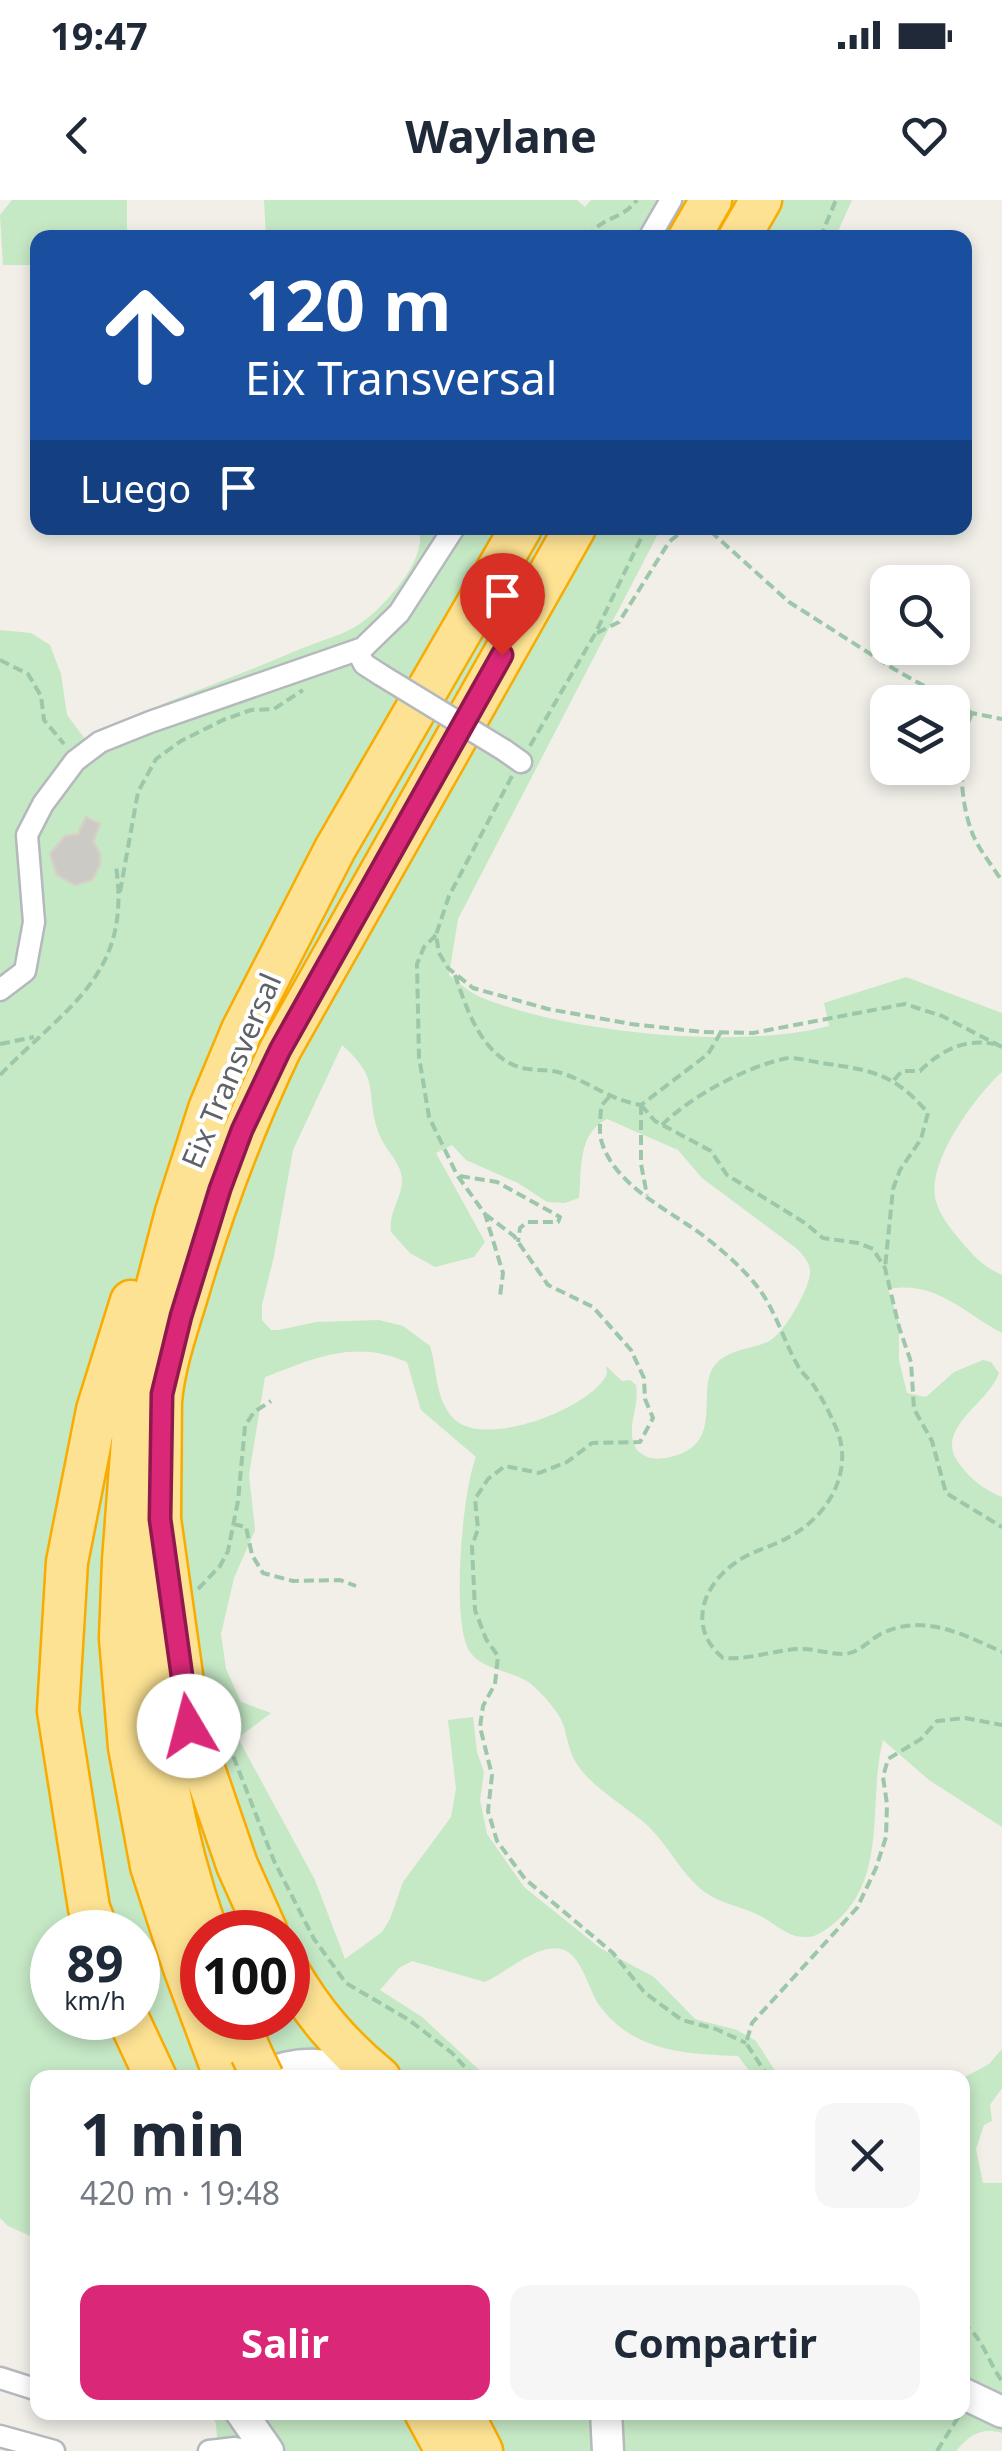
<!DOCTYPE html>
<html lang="es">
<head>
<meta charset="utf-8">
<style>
  :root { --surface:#fff; --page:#f6f6f7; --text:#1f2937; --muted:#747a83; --accent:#db2777 }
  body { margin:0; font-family:"Noto Sans",sans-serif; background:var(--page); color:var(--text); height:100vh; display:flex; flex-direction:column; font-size:38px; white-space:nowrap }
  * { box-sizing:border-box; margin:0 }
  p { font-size:32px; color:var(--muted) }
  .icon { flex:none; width:55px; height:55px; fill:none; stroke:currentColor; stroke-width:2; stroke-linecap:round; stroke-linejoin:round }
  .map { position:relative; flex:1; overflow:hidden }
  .side { position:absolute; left:30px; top:1870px; width:940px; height:350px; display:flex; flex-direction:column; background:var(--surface); border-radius:20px; box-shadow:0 5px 15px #0003 }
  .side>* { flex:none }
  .hud { position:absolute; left:30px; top:30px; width:942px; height:305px; border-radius:20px; box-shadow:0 5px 15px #0003; background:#1a4fa0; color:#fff; overflow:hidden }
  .fabs { position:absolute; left:870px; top:365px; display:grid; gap:20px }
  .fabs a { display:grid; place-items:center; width:100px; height:100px; border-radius:20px; background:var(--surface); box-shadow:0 5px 15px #0003; font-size:50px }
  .speed { position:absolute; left:30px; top:1710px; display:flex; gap:20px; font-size:50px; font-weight:700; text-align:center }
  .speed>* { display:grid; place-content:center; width:130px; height:130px; border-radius:50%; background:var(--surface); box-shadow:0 5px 15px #0003; line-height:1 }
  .speed small { font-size:25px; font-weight:400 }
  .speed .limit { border:15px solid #d22; background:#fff; color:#111 }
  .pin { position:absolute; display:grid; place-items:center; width:85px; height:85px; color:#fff; margin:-102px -42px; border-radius:50% 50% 50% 0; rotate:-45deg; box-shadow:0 0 10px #0007 }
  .pin .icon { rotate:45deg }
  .me { position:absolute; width:110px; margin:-55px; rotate:352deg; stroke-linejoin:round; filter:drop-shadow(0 0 8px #0008) }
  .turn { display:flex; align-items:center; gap:35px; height:210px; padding:0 50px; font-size:45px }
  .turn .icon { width:130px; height:130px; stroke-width:2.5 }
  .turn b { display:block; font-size:70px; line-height:85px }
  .then { display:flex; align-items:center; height:95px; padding:0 50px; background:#0003; gap:20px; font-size:38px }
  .round { display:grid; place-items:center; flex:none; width:105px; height:105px; border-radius:20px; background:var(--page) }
  .overview { display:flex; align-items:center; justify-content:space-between; height:170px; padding:0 50px }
  h1 { font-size:60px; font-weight:700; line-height:75px }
  .cta { display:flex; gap:20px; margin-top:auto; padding:20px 50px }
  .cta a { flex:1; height:115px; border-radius:20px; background:var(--accent); color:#fff; font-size:40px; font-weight:700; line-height:115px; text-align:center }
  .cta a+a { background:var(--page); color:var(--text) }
  .status { display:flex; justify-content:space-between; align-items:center; height:70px; padding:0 50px; background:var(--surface); direction:ltr }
  .status svg { height:28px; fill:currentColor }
  header { display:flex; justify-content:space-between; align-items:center; height:130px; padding:0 50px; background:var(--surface); font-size:45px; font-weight:700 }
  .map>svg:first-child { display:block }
</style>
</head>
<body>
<div class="status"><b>19:47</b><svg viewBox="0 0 49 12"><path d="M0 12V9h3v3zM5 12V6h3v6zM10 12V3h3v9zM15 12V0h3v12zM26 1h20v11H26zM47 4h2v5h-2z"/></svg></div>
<header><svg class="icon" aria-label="back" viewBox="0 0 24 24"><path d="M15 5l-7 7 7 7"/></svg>Waylane<svg class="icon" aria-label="heart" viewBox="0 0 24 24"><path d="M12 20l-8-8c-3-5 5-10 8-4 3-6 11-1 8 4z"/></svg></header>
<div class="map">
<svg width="1002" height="2251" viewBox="0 0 1002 2251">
  <rect width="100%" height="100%" fill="#f1efe8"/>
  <!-- green -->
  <path fill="#c5e8c5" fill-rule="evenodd" d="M12 0H127V37L38 38 37 65H3L0 15Z
    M264 0H577L585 7 591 0H852L835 38 266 37Z
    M412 328H661L458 719 449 775C459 783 469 792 480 797 568 833 738 850 829 826L824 803 906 777 1002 813V872C976 895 925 964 936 1001 940 1016 951 1029 960 1040 973 1056 984 1067 1002 1075V1133C963 1112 935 1080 888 1089L899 1123V1160L907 1193 926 1197 954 1172 983 1160 991 1162 999 1173C989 1203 934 1228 958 1262 970 1279 983 1289 1002 1297V1627L929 1580 883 1540C867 1601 890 1680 832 1725 824 1731 815 1738 805 1737 788 1737 778 1726 764 1718 744 1706 721 1705 702 1690 680 1672 668 1645 648 1626 627 1607 594 1589 579 1567 569 1554 568 1539 563 1524 559 1512 540 1491 530 1483 513 1471 482 1470 470 1452 450 1422 463 1289 476 1257L421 1210 407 1162C354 1139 315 1158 265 1177L249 1275 255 1330 234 1378 221 1434 226 1469 241 1502 271 1513 238 1538 315 1680 345 1759 382 1732 390 1719 403 1682 451 1617 456 1588 448 1520 473 1517 477 1552 484 1572 480 1600 487 1634 524 1687 600 1748 654 1777 695 1819 737 1830 756 1841 779 1877H754L738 1856C686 1854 633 1852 599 1805 588 1789 582 1754 561 1749 538 1743 505 1773 485 1782L412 1761 399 1768 380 1790 422 1817 487 1877 38 1878 37 2039 8 2026 0 2018V430L31 433 50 445 61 474 67 515 85 539C154 504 227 481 298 450 317 442 337 437 355 427 379 413 423 365 420 336ZM342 845C384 882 363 893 380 936 386 951 400 961 402 978 403 997 388 1012 391 1032L410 1053 435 1067 474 1057 485 1042 436 953 452 945 466 960 518 983 547 1002 565 1003 579 998C582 971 577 933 607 919L678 950 702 978 796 1048C803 1055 811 1063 810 1074 808 1091 785 1131 771 1140 753 1150 729 1148 715 1165 694 1190 729 1248 665 1258 653 1260 646 1258 637 1250 624 1229 640 1209 636 1185L630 1180 622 1181 606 1166 607 1174C591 1209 484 1249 454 1219 434 1198 438 1171 430 1146L403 1126 379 1120 316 1122 279 1130H271L262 1120V1105L274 1056 293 950ZM52 1732H138V1818H52ZM202 1732H288V1818H202Z
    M1002 1849V1888L990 1905 992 1921 984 1925 976 1949 983 1983H1002V2233C981 2227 969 2235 956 2251H218L216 2224 212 2213 962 2212 963 1878 989 1864Z"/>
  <!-- building -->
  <path fill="#cccac5" stroke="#d6d1c6" stroke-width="2.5" d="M86 617 100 624 93 641 100 654V664L92 680 75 685 57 675 50 654 65 636 78 634Z"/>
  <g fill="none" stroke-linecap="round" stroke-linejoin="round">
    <defs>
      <path id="street" d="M649 38 671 0
        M357 450 364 464 381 475
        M504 550 521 562
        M0 790 25 771 34 722 27 635 43 604 75 561 100 542 150 522 363 448 399 413 454 328
        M0 2178 38 2190
        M0 2236 54 2251
        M209 2251 235 2248 250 2251"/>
      <path id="secondary" d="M258 1878C294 1860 331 1861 368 1878
        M962 2193 1002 2212
        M241 2212 268 2251
        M606 2212 608 2251"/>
      <path id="highway" d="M689 38 711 0
        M739 38 761 0
        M161 1194 160 1319 189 1525 237 1665 267 1732
        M161 1201C164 1166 177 1129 187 1096 212 1011 242 930 280 850L575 328
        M149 1338C147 1361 149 1384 150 1407 153 1519 170 1627 207 1732
        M98 1732 89 1708 58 1511 67 1362 97 1210 131 1101
        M288 1770C313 1813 341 1846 380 1878
        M128 1818 156 1878
        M237 1818 251 1853
        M225 1878 184 1768 151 1666 129 1547 120 1438 123 1361 135 1201 151 1108 176 1012 209 909 242 830 335 649 521 328
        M425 2212 446 2251
        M462 2212 482 2251"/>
    </defs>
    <!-- street casing -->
    <use href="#street" stroke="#b5b8bc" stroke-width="25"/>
    <!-- secondary casing -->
    <use href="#secondary" stroke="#b6babf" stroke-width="35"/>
    <!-- highway casing -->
    <use href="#highway" stroke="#f9ab00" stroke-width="45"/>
    <!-- path -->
    <path stroke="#9cc7a9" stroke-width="4" stroke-dasharray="10 5" stroke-linecap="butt" d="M587 38C604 14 620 22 637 0
      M820 38 836 0
      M597 433 619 422 669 342 681 332 708 329 789 402 894 469 972 513 1002 519
      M0 460 28 474 41 496 44 520 64 544
      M972 513C957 546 959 601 973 635 980 651 993 667 1002 681
      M530 546 595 434 646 328
      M512 576 449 696 436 735 439 753 448 768 473 788 548 809 631 824 703 832 753 833 905 804 942 816 1002 847
      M120 692 138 592 156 559 181 541 223 520 251 510 274 509 303 490
      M436 735 424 747 417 764 419 857 429 917 457 975 485 1014 503 1073 500 1096
      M455 775C467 810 482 857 522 868 534 871 549 869 561 873 590 882 607 899 641 905L708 854 721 832
      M0 844 34 837
      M0 875C67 806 132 775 116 666
      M894 880 902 871H920C940 851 965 838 994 844
      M609 897 601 906C601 918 598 931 602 943 614 981 657 1004 688 1025 711 1040 739 1064 756 1085 776 1110 783 1140 798 1166 801 1172 807 1177 812 1183 822 1197 830 1214 837 1230 854 1273 827 1317 789 1337 772 1347 751 1351 735 1363 701 1387 688 1429 723 1458 750 1460 774 1450 799 1449 814 1448 830 1455 845 1454 862 1452 870 1438 885 1432 925 1414 965 1435 1002 1452
      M641 905 655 921 711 951 727 975 805 1023 823 1038 858 1043 873 1049 885 1068 899 1127 911 1162 914 1209 932 1241 946 1293 1002 1327
      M641 905V964L647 995
      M662 925C690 897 744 868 783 859 794 856 809 861 821 863 871 870 894 873 928 913L921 939 900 970 893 989 885 1068
      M460 976 497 982 560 1017 558 1022H527L520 1028 518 1042
      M485 1014 514 1036 548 1085 593 1107 631 1150 644 1178 645 1199 653 1218 640 1242 592 1243 567 1262 539 1273 505 1266 488 1279 475 1299 478 1329 472 1346 475 1410 486 1439 498 1456 495 1484 483 1506 480 1527 492 1575 488 1611 497 1641 525 1679 613 1753 645 1793 682 1820 716 1829 746 1843
      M233 1324 246 1327 252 1355 263 1373 293 1381 340 1380 356 1386
      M198 1389 220 1366 228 1351 238 1301 245 1226 254 1212 271 1201
      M216 1499 232 1553 274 1661 314 1739 346 1783 409 1820 452 1853 475 1878
      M769 1878 746 1843 752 1823 857 1708 876 1668 886 1637 887 1604 883 1577 888 1559 921 1539 937 1521 965 1518 1002 1525
      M962 2123C982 2135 988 2162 1002 2181
      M937 2251 959 2216"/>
    <!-- street -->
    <use href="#street" stroke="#fff" stroke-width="20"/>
    <!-- secondary -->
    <use href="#secondary" stroke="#fff" stroke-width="30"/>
    <!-- highway -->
    <use href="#highway" stroke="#fde293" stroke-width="40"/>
    <defs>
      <path id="street-bridge" d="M381 475 504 550"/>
      <path id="highway-bridge" d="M251 1853 263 1878"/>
    </defs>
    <!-- street-bridge casing -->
    <use href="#street-bridge" stroke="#b5b8bc" stroke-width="25" stroke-linecap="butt"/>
    <!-- highway-bridge casing -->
    <use href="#highway-bridge" stroke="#f9ab00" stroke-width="45" stroke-linecap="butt"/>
    <!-- street-bridge -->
    <use href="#street-bridge" stroke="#fff" stroke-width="20"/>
    <!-- highway-bridge -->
    <use href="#highway-bridge" stroke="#fde293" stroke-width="40"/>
  </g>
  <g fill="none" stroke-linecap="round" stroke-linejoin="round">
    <defs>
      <path id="route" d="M189 1526 160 1319 162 1194 181 1116 220 989 242 930 280 850 502 455"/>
    </defs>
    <!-- route casing -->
    <use href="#route" stroke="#8e194d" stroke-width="25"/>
    <!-- route -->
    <use href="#route" stroke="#db2777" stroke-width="18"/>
  </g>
  <g text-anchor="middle" stroke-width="8" stroke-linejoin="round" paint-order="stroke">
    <!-- street labels -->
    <g font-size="30" fill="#5f6368" stroke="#fff">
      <text transform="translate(232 871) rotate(-67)" y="10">Eix Transversal</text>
    </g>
  </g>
</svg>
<div class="fabs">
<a><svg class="icon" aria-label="search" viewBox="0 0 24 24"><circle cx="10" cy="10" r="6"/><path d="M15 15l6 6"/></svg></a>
<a><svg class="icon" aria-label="layers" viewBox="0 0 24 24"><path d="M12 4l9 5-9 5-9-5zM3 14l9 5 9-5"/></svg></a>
</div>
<div class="speed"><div>89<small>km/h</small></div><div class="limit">100</div></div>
<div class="pin" style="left:502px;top:455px;background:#d93025"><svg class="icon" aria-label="arrive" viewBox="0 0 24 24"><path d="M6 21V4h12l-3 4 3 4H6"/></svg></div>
<svg class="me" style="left:189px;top:1526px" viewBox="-20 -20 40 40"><circle r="19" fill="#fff"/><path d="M0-13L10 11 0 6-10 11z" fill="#db2777"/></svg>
<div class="hud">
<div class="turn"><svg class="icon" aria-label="ahead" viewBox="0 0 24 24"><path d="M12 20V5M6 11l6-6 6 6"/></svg><div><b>120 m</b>Eix Transversal</div></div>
<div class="then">Luego<svg class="icon" aria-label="arrive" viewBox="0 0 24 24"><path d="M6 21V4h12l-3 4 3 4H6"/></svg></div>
</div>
<section class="side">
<div class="overview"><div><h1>1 min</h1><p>420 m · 19:48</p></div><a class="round"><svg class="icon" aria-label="close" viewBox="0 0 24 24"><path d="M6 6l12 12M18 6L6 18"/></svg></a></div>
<div class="cta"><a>Salir</a><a>Compartir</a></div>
</section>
</div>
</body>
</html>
